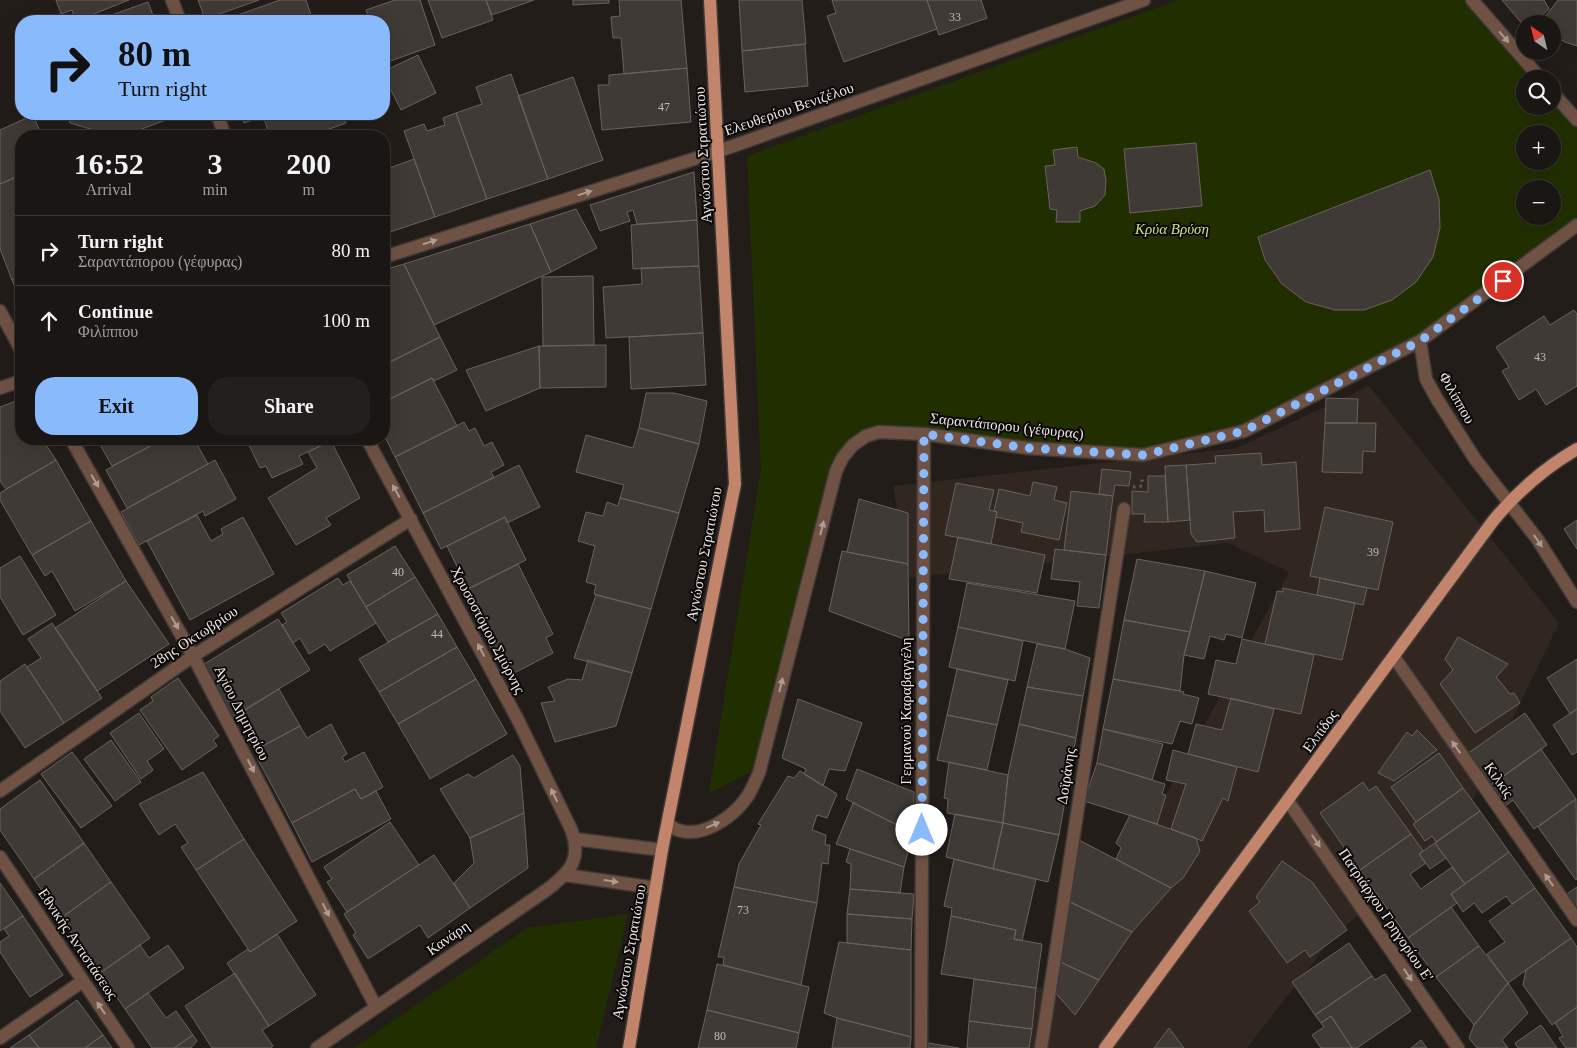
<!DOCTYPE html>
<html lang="en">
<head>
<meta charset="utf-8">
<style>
  :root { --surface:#1a1614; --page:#231f1d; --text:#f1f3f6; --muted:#9f9fa0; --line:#383534; --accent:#89bafc }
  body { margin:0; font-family:Georgia,serif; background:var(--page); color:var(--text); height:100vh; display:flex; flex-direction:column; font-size:19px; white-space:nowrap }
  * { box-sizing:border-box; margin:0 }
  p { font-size:16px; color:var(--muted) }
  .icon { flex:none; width:28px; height:28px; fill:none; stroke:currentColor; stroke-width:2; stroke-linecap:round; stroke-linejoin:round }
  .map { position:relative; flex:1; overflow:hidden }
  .details { position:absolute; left:15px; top:130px; width:375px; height:315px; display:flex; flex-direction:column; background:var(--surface); border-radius:20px; box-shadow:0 5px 20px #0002,0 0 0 1px var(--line) }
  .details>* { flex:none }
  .banner { position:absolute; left:15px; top:15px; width:375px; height:105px; border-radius:20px; box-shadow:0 5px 20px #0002,0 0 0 1px var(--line); background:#89bafc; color:#111; overflow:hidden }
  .needle { width:32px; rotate:325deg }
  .fabs { position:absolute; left:1516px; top:15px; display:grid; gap:10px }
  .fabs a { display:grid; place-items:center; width:45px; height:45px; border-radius:50%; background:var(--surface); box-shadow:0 5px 20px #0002,0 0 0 1px var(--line); font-size:25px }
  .pin { position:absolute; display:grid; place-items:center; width:42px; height:42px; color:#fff; margin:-21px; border:2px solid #fff; border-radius:50%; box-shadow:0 1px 5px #0007 }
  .me { position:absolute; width:55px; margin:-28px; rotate:0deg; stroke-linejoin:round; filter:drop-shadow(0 0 4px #0008) }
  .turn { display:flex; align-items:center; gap:18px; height:105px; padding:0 20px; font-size:22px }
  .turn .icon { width:65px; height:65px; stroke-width:2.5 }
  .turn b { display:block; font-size:35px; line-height:42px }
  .eta { display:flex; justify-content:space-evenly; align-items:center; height:85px; text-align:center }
  .eta b { font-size:30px; font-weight:600; line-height:35px }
  .action { display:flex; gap:10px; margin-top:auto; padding:10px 20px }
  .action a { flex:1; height:58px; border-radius:20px; background:var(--accent); color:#111; font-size:20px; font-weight:600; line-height:58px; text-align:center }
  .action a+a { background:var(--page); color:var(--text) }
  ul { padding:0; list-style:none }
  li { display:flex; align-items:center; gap:15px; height:70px; padding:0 20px; border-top:1px solid var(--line) }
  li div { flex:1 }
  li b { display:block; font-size:19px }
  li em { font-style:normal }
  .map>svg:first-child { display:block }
</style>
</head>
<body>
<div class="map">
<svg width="1577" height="1048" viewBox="0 0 1577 1048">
  <rect width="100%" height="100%" fill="#231d1a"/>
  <!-- built -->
  <path fill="#322620" d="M1369 386 1559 623 1466 814 1329 942 1247 1048H967L974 979 1052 989 1064 942 1153 818 1289 572 1228 543 909 578 893 486 1237 448Z"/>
  <!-- green -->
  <path fill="#212f00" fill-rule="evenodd" d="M1179 0H1472L1541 79H1525V106H1552L1553 92 1577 120V225L1420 341 1244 431 1143 455 924 434 866 436 836 471 764 765 709 793 761 469 747 156ZM1525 134H1552V161H1525ZM1525 189H1552V216H1525Z
    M628 914 596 1048H354L527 928Z"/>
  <!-- building -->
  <path fill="#3f3a35" stroke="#69625d" d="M56 0H129L76 21 72 10 61 14Z
    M198 0H259L205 19Z
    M280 0H306L313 21H221Z
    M395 0H420L435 45 385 63 384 21H370L366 10Z
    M428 0H486L493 20 442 38Z
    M486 0H534L492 15Z
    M573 0H609V3L573 5Z
    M619 0H681L687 68 624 74 621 38H613L611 17 620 16Z
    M739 0H802L806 44 742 51Z
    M832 0H927L937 29 844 62 827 16 836 13Z
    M927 0H981L987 18 939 35Z
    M1502 0H1544L1549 9 1532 24H1525V27Z
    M1558 0H1577V46L1565 42 1552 34V24H1540Z
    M148 2 155 21H95Z
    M805 44 808 86 745 92 742 51Z
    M418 55 436 93 401 110 384 76V71Z
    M687 68 691 122 602 130 598 85H609V75Z
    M511 74 548 179 487 199 456 113 482 104 476 87Z
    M573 77 603 160 548 179 518 96Z
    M456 113 487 199 435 217 404 131 424 124 427 131 445 125 443 118Z
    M67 114H182L123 136H105L104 133 70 123Z
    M241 114H270L244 123Z
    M270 114H342L346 123 310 136H270L263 116Z
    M33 115 42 136H21V175L0 184V130Z
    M198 131 200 136H184Z
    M323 132 324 136H310Z
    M1196 143 1202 206 1130 213 1124 149Z
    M1077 147 1078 157 1096 163 1104 169 1106 180 1105 195 1095 206 1080 211V222H1056L1057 210 1050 209 1045 166 1055 165 1053 150Z
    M414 159 435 217 384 234V170Z
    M1430 170 1439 199 1440 228 1433 257 1416 282 1392 300 1364 310H1335L1306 302 1282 284 1265 260 1258 237Z
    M694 172 697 220 637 224 633 210 627 212 630 221 600 231 590 205Z
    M21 175V276L12 280 0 249V184Z
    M576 209 597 248 551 272 530 224Z
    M697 220 699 266 633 269 631 225Z
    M530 224 551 272 434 325 404 264Z
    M404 264 440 337 384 365V270Z
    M699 266 703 333 606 338 603 287 642 284 641 268Z
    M21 276V302L12 280Z
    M593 276 594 345 543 346 542 277Z
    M1574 310 1577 314V386L1546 405 1536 389 1519 400 1502 371 1509 367 1496 347 1544 316 1550 325Z
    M703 333 706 385 631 389 629 337Z
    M440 337 457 370 434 381 432 378 384 402V365Z
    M606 345V387L540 388 539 346Z
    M539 346 540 388 486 411 466 370Z
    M432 378 457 426 395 457 384 435V402Z
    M646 393H674L707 401 699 444 639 428Z
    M1326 398 1358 399 1357 423H1325Z
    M19 400 21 405V439H42L56 460 6 489 0 481V407Z
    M464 422 469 431 475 428 484 446 492 442 504 465 491 472 494 477 423 513 395 457Z
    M1325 423H1376L1375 452 1363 451 1362 473 1322 472Z
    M639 428 699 444 679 513 620 498 624 485 576 472 586 435 633 448Z
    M97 439H159L160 441 112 466Z
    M163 439H194L208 464 127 508 106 470Z
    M251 439H319L322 445 299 456 303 464 272 478 266 466 260 468 248 443 252 441Z
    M331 441 360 498 326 518 331 525 296 545 268 498 317 468 308 452Z
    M1261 453 1262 465 1296 462 1300 529 1265 532 1264 510 1233 512 1235 538 1197 542 1191 534 1186 465 1216 463 1215 456Z
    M56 460 91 521 32 555 0 500V493Z
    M215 460 236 499 205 516 203 511 139 545 121 512Z
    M519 465 540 507 507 523 505 517 441 549 423 513Z
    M1186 465 1190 520 1168 522 1165 466Z
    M1102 469 1131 472 1129 486 1115 485 1113 496 1099 494Z
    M1148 476H1165L1168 522H1144L1145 514H1132V491L1148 492Z
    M1033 482 1057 487 1054 500 1067 503 1059 540 1021 532 1023 523 996 517 997 512 994 511 999 489 1030 496Z
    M956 483 994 490 989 510 997 512 991 544 945 535Z
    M1071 491 1113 496 1106 555 1064 550Z
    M620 498 679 513 651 609 594 594 596 585 586 582 595 546 578 541 586 512 603 516 607 502 618 506Z
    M859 499 908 513V564L847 552Z
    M1325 507 1393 522 1378 590 1310 576Z
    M197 515 211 541 223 534 221 529 243 517 274 574 190 620 147 541Z
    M505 517 526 560 468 589 447 546Z
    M1577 520V549L1564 529Z
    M91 521 126 581 75 611 52 571 45 576 32 555Z
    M958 537 1045 555 1037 593 949 579Z
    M395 546 415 577 366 607 347 575Z
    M1055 549 1106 555 1099 608 1077 606 1080 582 1051 579Z
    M842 551 908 564 909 641 829 611Z
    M20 556 56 615 23 635 0 597V568Z
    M1137 559 1205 571 1190 632 1124 620Z
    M518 564 553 634 546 638 553 653 514 673 508 660 499 664 465 597 471 594 468 589Z
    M1205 571 1256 583 1242 638 1226 634 1224 640 1210 636 1204 659 1184 655Z
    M415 577 438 614 388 642 366 607Z
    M338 578 343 585 350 581 376 623 330 651 325 644 309 654 300 638 293 643 282 625 287 622 281 613Z
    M1320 578 1367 588 1363 605 1317 595Z
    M126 581 169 644 97 691 55 628Z
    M967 583 1075 601 1065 649 958 627Z
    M1283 588 1355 603 1342 660 1265 644 1277 591 1283 592Z
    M596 595 651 609 632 673 574 658Z
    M438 614 457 647 379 692 359 659Z
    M278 619 310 670 232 717 201 666Z
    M1124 620 1190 632 1184 655 1180 691 1113 679Z
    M52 623 102 698 64 723 27 667 41 658 28 639Z
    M958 627 1023 641 1015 681 949 667Z
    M1458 637 1508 664 1496 677 1510 694 1514 693 1520 703 1475 733 1440 684 1453 670 1445 659Z
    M1242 639 1314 655 1301 714 1208 694 1216 660 1236 664Z
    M1037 644 1065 649 1090 658 1083 696 1027 687Z
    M457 647 476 679 398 724 379 692Z
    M1577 659V709L1570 714 1547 678Z
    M588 660 632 673 616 726 555 742 541 703 555 701 548 687 568 679 582 680Z
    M25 664 64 723 25 748 0 711V681Z
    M957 669 1008 680 997 725 947 715Z
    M178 678 219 736 213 740 217 746 182 770 140 710 153 701 151 697Z
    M476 679 507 734 430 779 398 724Z
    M1113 679 1180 691 1184 692 1183 694 1199 698 1192 724 1180 721 1172 744 1103 729Z
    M1027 687 1083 696 1076 738 1019 724Z
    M279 689 300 726 259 748 239 714Z
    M1231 698 1274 709 1258 772 1188 754 1196 724 1222 730Z
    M798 699 862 723 845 771 829 769 823 786 804 774 806 769 782 758Z
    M1577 709V752L1572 755 1553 725Z
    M139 713 164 749 147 761 153 770 141 779 110 733Z
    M1525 713 1547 745 1490 786 1467 754Z
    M947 715 997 725 987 770 937 760Z
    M331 724 347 754 342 757 345 762 364 752 383 787 361 799 355 789 292 823 257 758 263 755 259 748 300 726 307 738Z
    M1019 724 1076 738 1059 835 1003 823 1008 775Z
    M1103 729 1163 744 1152 780 1097 763Z
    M1417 730 1437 750 1394 781 1378 773 1407 732 1412 736Z
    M111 740 141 782 115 801 84 759Z
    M1541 749 1576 799 1534 829 1513 800 1504 807 1492 790 1502 783 1499 779Z
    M1173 750 1237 767 1228 801 1223 798 1202 841 1171 829 1186 784 1166 780Z
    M72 752 112 806 81 828 41 774Z
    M1439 753 1463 788 1416 822 1391 787Z
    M513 755 520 766 524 813 470 838 440 789 468 774 474 778Z
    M949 762 1008 775 1003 823 947 813 948 799 944 798Z
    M1097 763 1165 784 1162 794 1166 795 1157 824 1084 801Z
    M857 769 914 792 913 833 846 799Z
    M800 771 837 794 827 818 817 815 812 830 826 835 825 845H830L828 864 822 863 817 903 734 887 739 864 761 825 758 824 788 776 794 778Z
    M203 772 244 839 196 870 181 847 188 843 175 824 159 835 139 804Z
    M40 780 84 843 34 879 0 830V809Z
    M1363 782 1369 791 1376 786 1411 834 1360 870 1320 813Z
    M1463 788 1480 811 1436 842 1432 836 1425 841 1413 824Z
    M355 789 361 799 376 791 391 819 312 862 292 823Z
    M1576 799 1577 879 1576 880 1538 827Z
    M853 803 913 833 904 867 836 844Z
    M1480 811 1509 852 1465 884 1435 843Z
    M524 813 528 868 470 908 454 883 474 863 470 838Z
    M955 814 1003 823 993 869 946 857Z
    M1130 815 1196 838 1200 851 1183 878 1171 888 1116 859 1121 848 1116 843Z
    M390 822 419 865 347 912 327 882 332 879 324 867Z
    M1003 823 1059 835 1048 882 993 869Z
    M1411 834 1423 851 1419 854 1426 863 1410 874 1421 889 1452 867 1465 884 1451 894 1457 903 1408 938 1360 870Z
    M244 839 297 921 250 952 196 870Z
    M1079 840 1171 888 1132 932 1068 901Z
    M84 843 111 882 61 918 34 879Z
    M1435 843 1446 858 1430 869 1419 854Z
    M850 849 904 867 900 893 850 889 851 864 846 862Z
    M1509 852 1535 888 1512 904 1506 896 1482 913 1474 903 1463 912 1451 894Z
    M434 855 470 908 428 938 420 925 368 959 353 935 356 933 344 914Z
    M954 859 1036 879 1022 941 1014 939 1016 930 951 916 952 908 944 906Z
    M1282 861 1312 882 1347 930 1310 957 1305 950 1287 963 1249 911 1260 902 1256 897Z
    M111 882 150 938 100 973 61 918Z
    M0 883 23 916 0 931Z
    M734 887 817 903 801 985 723 965 724 957H718Z
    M1577 887V909L1567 894Z
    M1535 888 1571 938 1508 983 1487 954 1505 942 1489 921Z
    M850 889 914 894 912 919 847 914Z
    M1068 901 1132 932 1099 980 1058 961Z
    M1451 907 1479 946 1436 977 1408 938Z
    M847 914 912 919 911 950 847 943Z
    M23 916 63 975 30 997 0 952V942L9 936 4 929Z
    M951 916 1016 930 1014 939 1042 944 1036 988 941 974Z
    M277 934 316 995 269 1026 227 963 248 949 250 952Z
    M1571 938 1577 947V1007L1552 1025 1523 985 1526 970Z
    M839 942 911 950V1037L837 1018 824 1013Z
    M1349 943 1372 976 1315 1015 1292 982Z
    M140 945 149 958 168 945 184 968 125 1009 100 973Z
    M1479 946 1508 983 1474 1025 1436 977Z
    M1058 961 1099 980 1075 1015 1052 989Z
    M717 964 809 987 799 1033 707 1010Z
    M235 973 269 1026 262 1030 273 1046 271 1048H212L185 1006Z
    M1385 974 1411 1011 1357 1048H1352L1331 1016 1321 1023 1315 1015 1372 976 1375 980Z
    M974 979 1036 988 1032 1029 969 1021Z
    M1508 983 1528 1013 1502 1040 1508 1048H1477L1469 1038 1474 1025Z
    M148 993 166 1018 176 1011 193 1035 174 1048H152L125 1009Z
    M77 1000 103 1035 85 1048H39L29 1035Z
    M1577 1007V1048H1566L1559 1038 1563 1036 1555 1023Z
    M707 1010 799 1033 796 1048H698Z
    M1331 1016 1352 1048H1321L1312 1035 1324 1027 1321 1023Z
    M837 1018 911 1037 910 1048H832Z
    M969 1021 1032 1029 1029 1048H967Z
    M1541 1025 1557 1048H1518L1515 1043Z
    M1169 1028 1184 1048H1154Z
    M29 1035 39 1048H10Z
    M103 1035 112 1048H85Z
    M193 1035 197 1041 191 1048H174Z
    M1421 1040 1427 1048H1411Z
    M928 1043 959 1048H928Z"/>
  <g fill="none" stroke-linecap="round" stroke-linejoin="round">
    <defs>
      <path id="minor" d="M172 0 180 21
        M1472 0 1541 79
        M1552 92 1577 120
        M217 114 225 136
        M1577 225 1420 341 1426 379 1437 399 1475 459 1538 540 1577 602
        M384 257 719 151 1144 0
        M0 311 21 350
        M0 388 21 381
        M71 439 193 656 376 1007
        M1394 657 1577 920
        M0 791 193 656 411 519
        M1288 801 1458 1048
        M668 824C672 827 676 830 681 831 705 837 734 816 747 797 752 790 755 781 759 773L836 471 843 457 853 445 866 436 879 432 924 434 1027 448 1143 455 1244 431 1420 341
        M575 839 662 850
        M0 857 128 1048
        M565 875 656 888
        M0 1038 83 981
        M317 1048 548 889C571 871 582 859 571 829L518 720 367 439
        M921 1048 924 434
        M1041 1048 1124 509"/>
      <path id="major" d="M629 1048 662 850 735 484 710 0
        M1105 1048 1493 521C1517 492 1544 468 1577 449"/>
    </defs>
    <!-- minor casing -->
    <use href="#minor" stroke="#3f3936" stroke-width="15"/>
    <!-- major casing -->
    <use href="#major" stroke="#3f3936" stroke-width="15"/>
    <!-- path -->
    <path stroke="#615b58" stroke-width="3" stroke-dasharray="2.5 4" stroke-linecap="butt" d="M1133 487 1142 486V477"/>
    <!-- minor -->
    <use href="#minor" stroke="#705245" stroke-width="12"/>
    <!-- major -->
    <use href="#major" stroke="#c2846a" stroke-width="12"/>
  </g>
  <!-- one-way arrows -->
  <defs><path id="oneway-solid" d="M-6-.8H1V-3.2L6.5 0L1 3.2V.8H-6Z" transform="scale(1.25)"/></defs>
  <g fill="#ad9c94">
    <use href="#oneway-solid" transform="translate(1504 37) rotate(49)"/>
    <use href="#oneway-solid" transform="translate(585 193) rotate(-18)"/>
    <use href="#oneway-solid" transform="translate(430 242) rotate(-18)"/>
    <use href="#oneway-solid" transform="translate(95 481) rotate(60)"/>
    <use href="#oneway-solid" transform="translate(396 491) rotate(-119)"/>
    <use href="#oneway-solid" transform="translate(822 528) rotate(-76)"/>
    <use href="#oneway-solid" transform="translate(1538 541) rotate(55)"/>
    <use href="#oneway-solid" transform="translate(175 623) rotate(60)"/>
    <use href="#oneway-solid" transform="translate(481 650) rotate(-118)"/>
    <use href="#oneway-solid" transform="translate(781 685) rotate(-76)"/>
    <use href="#oneway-solid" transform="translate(1456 747) rotate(-125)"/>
    <use href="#oneway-solid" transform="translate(251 766) rotate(63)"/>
    <use href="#oneway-solid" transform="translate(554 795) rotate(-116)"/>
    <use href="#oneway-solid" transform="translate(713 825) rotate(-23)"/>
    <use href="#oneway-solid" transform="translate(1316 841) rotate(56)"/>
    <use href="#oneway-solid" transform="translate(1549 880) rotate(-125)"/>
    <use href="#oneway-solid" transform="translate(611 881) rotate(8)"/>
    <use href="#oneway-solid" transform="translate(326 910) rotate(63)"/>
    <use href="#oneway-solid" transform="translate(1408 975) rotate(56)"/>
    <use href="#oneway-solid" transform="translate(101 1008) rotate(-124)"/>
  </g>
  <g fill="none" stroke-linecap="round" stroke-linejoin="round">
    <!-- route -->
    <path stroke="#89bafc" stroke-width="9" stroke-dasharray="0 16.2" d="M922 830 924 434 1028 448 1143 455 1244 431 1420 341 1503 281"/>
  </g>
  <g text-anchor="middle" stroke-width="4" stroke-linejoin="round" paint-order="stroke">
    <!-- number labels -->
    <g font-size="12" fill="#bfbab8">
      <text x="955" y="21">33</text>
      <text x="664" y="111">47</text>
      <text x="1540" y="361">43</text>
      <text x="1373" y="556">39</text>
      <text x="398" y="576">40</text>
      <text x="437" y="638">44</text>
      <text x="743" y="914">73</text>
      <text x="720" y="1040">80</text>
    </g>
    <!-- street labels -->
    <g font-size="15" fill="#eae5e3" stroke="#0b0807">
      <text transform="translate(789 109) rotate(-19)" y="5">Ελευθερίου Βενιζέλου</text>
      <text transform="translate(703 155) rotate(-93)" y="5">Αγνώστου Στρατιώτου</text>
      <text transform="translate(1457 398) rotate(60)" y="5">Φιλίππου</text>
      <text transform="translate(1007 426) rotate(6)" y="5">Σαραντάπορου (γέφυρας)</text>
      <text transform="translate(704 554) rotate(-79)" y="5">Αγνώστου Στρατιώτου</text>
      <text transform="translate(488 630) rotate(62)" y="5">Χρυσοστόμου Σμύρνης</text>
      <text transform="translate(194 637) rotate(-33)" y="5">28ης Οκτωβρίου</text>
      <text transform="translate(906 711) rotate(-90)" y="5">Γερμανού Καραβαγγέλη</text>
      <text transform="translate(242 713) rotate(63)" y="5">Αγίου Δημητρίου</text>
      <text transform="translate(1320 731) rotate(-54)" y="5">Ελπίδος</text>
      <text transform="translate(1066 776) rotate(-81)" y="5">Δοϊράνης</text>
      <text transform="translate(1499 780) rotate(55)" y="5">Κιλκίς</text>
      <text transform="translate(1386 915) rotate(56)" y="5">Πατριάρχου Γρηγορίου Ε'</text>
      <text transform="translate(448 938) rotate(-35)" y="5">Κανάρη</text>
      <text transform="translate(78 944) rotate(56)" y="5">Εθνικής Αντιστάσεως</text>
      <text transform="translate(629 952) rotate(-80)" y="5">Αγνώστου Στρατιώτου</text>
    </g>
    <!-- park labels -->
    <g font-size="15" font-style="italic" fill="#c3e582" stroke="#0b0807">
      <text x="1172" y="234">Κρύα Βρύση</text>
    </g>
  </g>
</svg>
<div class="fabs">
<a><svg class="needle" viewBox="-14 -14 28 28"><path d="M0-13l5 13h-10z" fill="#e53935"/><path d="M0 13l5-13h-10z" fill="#9f9fa0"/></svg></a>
<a><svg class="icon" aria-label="search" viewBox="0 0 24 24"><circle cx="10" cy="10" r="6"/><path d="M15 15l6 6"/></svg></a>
<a>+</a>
<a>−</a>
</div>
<div class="pin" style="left:1503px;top:281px;background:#d93025"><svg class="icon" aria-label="arrive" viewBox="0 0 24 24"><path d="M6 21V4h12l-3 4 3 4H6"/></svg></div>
<svg class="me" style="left:922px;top:830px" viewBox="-20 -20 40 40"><circle r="19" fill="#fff"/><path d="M0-13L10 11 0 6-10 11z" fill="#89bafc"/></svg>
<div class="banner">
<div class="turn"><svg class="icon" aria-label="right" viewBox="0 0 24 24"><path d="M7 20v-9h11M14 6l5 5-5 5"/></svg><div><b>80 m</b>Turn right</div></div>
</div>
<section class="details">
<div class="eta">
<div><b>16:52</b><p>Arrival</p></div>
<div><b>3</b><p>min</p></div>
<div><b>200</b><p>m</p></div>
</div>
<ul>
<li><svg class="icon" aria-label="right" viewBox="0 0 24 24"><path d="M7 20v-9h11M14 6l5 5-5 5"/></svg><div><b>Turn right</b><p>Σαραντάπορου (γέφυρας)</p></div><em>80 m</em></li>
<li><svg class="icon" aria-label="ahead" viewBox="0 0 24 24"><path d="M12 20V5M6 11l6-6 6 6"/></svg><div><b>Continue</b><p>Φιλίππου</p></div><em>100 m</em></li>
</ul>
<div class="action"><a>Exit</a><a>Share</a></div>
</section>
</div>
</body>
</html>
